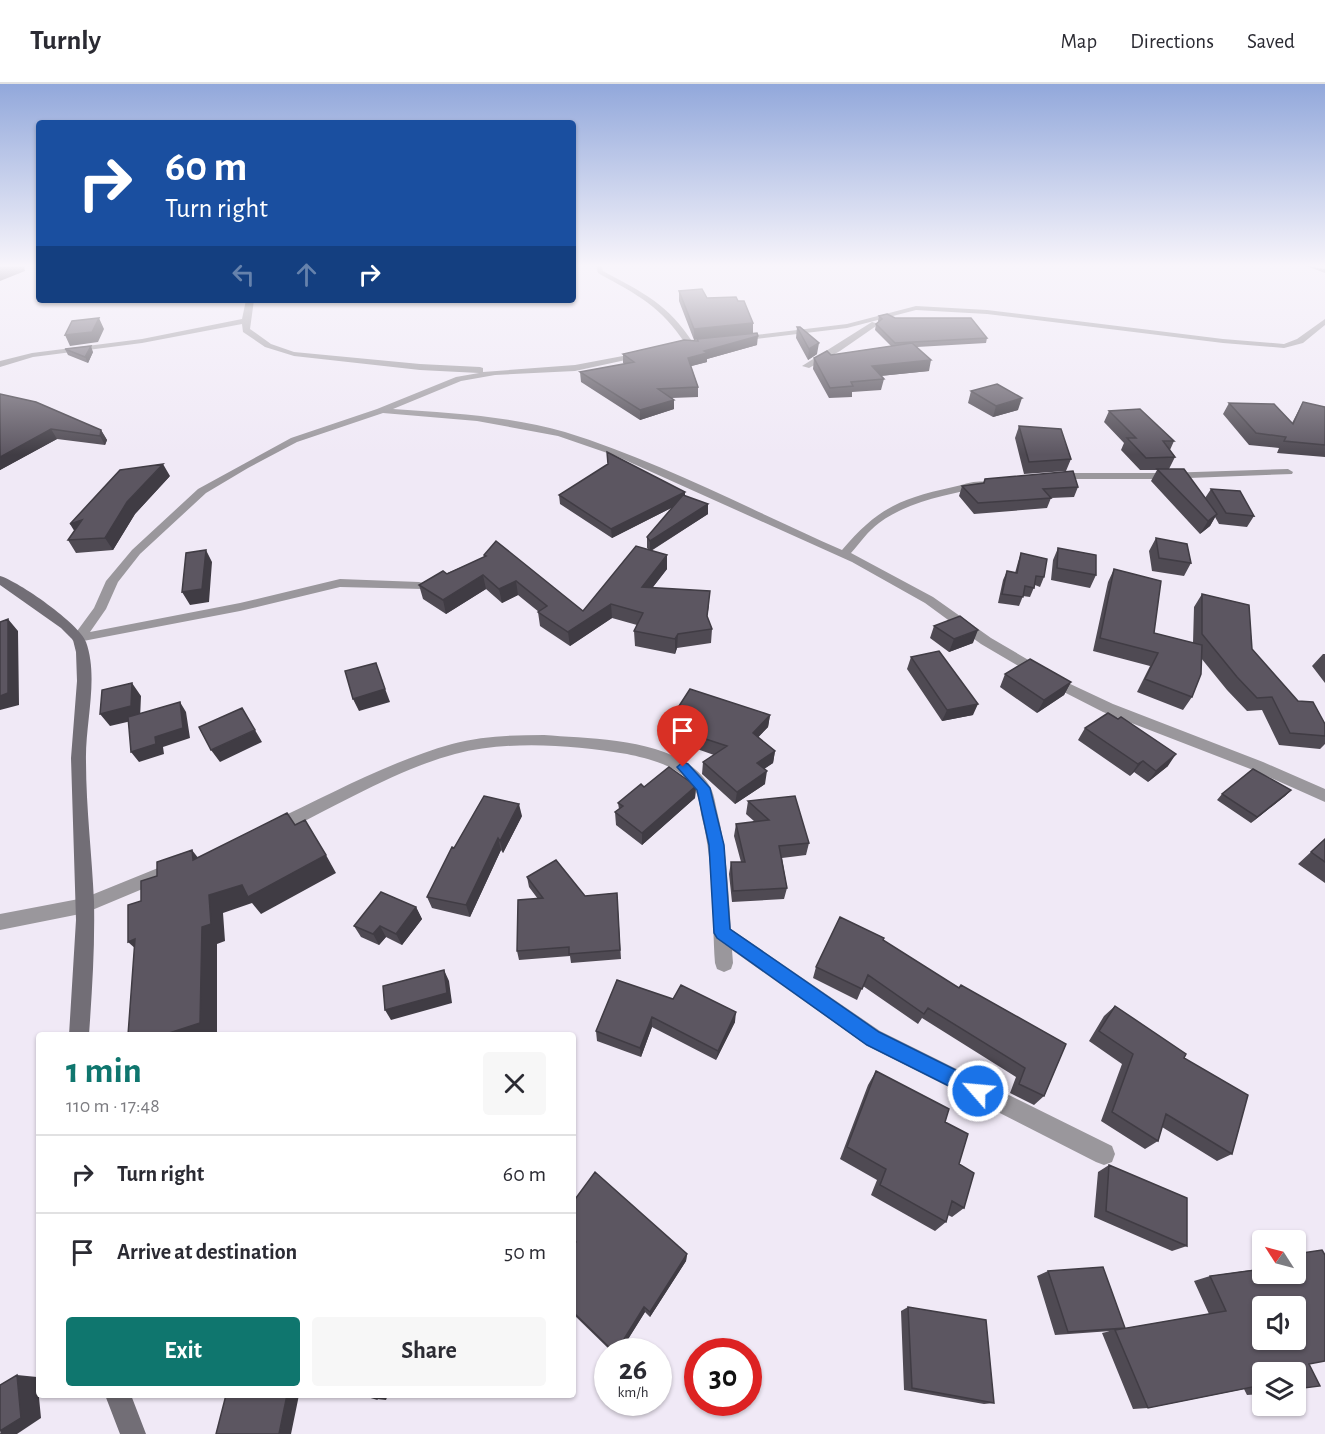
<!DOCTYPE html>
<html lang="en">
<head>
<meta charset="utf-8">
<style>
  :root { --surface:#fff; --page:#f7f7f7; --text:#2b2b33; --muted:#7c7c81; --line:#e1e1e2; --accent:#0f766e }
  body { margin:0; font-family:"Alegreya Sans",sans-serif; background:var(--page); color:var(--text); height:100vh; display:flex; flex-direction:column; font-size:22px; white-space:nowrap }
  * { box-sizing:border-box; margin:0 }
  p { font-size:20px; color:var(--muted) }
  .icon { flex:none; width:33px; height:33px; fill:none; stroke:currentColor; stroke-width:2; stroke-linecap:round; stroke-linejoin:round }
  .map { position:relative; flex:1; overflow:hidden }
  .sheet { position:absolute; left:36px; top:948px; width:540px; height:366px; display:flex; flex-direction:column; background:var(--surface); border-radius:6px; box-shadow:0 2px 4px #0004 }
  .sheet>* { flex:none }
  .hud { position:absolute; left:36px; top:36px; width:540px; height:183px; border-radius:6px; box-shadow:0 2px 4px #0004; background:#1a4fa0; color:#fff; overflow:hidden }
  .needle { width:39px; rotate:306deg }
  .tools { position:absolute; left:1252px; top:1146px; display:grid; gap:12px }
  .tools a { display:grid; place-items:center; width:54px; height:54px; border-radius:6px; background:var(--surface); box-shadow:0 2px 4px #0004; font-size:30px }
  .speed { position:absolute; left:594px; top:1254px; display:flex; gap:12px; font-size:30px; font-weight:700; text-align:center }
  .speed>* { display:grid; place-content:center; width:78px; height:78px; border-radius:50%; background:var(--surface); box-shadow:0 2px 4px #0004; line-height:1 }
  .speed small { font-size:15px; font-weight:400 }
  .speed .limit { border:9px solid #d22; background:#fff; color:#111 }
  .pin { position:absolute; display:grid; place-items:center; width:51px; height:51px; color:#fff; margin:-62px -26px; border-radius:50% 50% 50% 0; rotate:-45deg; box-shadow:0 0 6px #0007 }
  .pin .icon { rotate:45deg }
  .me { position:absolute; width:66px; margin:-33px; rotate:297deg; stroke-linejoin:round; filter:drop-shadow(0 0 4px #0008) }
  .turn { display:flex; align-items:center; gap:21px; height:126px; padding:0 30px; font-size:27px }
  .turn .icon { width:78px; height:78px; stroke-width:2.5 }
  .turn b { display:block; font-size:42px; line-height:51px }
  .lanes { display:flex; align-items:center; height:57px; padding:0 30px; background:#0003; justify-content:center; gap:30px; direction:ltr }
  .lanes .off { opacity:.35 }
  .round { display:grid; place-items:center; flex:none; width:63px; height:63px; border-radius:6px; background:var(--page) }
  .overview { display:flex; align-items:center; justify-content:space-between; height:102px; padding:0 30px }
  h1 { font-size:36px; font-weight:600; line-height:45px; color:var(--accent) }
  .button { display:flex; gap:12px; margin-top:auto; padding:12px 30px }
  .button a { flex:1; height:69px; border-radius:6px; background:var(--accent); color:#fff; font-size:24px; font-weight:600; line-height:69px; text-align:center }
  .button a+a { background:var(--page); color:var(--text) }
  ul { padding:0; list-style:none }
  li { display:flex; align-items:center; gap:18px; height:78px; padding:0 30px; border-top:2px solid var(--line) }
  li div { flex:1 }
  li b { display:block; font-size:22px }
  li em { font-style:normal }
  header { display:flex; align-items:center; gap:36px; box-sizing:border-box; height:84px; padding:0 30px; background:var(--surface); border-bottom:2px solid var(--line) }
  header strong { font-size:28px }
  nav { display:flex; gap:33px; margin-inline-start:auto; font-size:21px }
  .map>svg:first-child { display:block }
</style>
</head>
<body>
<header>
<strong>Turnly</strong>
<nav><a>Map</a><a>Directions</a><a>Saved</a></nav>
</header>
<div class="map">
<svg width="1325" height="1350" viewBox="0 0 1325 1350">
  <rect width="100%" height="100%" fill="#f0e9f6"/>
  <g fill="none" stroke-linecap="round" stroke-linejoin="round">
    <!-- street -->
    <path fill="#9a979c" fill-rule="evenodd" d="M596 182H602L603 187C645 210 667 219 694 260L693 262H687C660 221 639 212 598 189Z
      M246 216H254L250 245 271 260 294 268 420 280 480 283 483 284V288L575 281 644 268V272L575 287 495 291 461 297 393 325C450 329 510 332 565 348 659 377 751 426 842 466 878 424 899 415 953 403 963 401 975 396 985 398V402C949 411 910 416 879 439 868 447 860 459 851 469L933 513 991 554 1066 598 1113 620 1263 678 1325 705V718L1253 686 1103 628 1056 604 981 560 925 519 852 478 616 372 558 352 477 337 383 329 297 358 248 384 206 409 140 470 118 498 106 525 90 548 240 519 340 495 419 498 423 499V505L340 503 240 527 78 558 73 557 72 554 94 524 106 497 132 466 198 405 291 354 377 325 456 293 479 289 420 286 294 272 265 263 243 248 242 240 142 259 33 273 0 283V277L32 269 142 255 242 235Z
      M916 222 987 226 1223 255 1284 260 1297 255 1325 235V241L1303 259 1284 264 1223 259 987 230 916 226 847 244 739 257 735 255 739 253 847 240Z
      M872 238 879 240 840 267 809 284 802 282Z
      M1288 385 1293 388 1292 390 1164 395H1056L1051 392 1056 389H1164Z
      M544 651C593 655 680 654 709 701 714 708 715 719 717 727 727 766 728 805 731 845L880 947 1112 1062 1115 1070 1112 1078 1104 1081 1096 1078 866 961 732 866 733 879 731 885 724 888 717 885 715 879C712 831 714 781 702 734 700 726 700 716 696 708 685 683 650 675 627 670 571 661 510 656 455 670 398 685 334 723 281 749L275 751 269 749 267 744 269 739C329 711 388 678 452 660 482 652 513 651 544 651Z
      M158 784 164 786 166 791 164 796 85 829 0 846V830L84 814Z"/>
    <!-- secondary -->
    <path fill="#726e76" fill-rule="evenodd" d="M1308 182 1325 185V189L1309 183Z
      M0 492C18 497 80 540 86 558 99 594 85 639 86 677 86 724 92 771 94 818 95 863 92 907 89 951H69L76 836 71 674 77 597 76 568 73 556 61 544 0 501Z
      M105 1311H131L146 1350H120Z"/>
  </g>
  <!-- wall -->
  <path fill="#4f4a53" d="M679 207 707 214 738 217 753 239V249L757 261 707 275V278L691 282 698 303V313L672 314 674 316V325L640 336 581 298 580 288 625 280 623 279V270L697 257V255L694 256 679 217Z
    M879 232 895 234 987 254 986 259 917 263 929 287 880 292 884 295 881 306 852 308V313L829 314 813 285 814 274 831 271 891 262 875 246 876 240 879 238 878 237Z
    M797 243 817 270 808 276 796 254Z
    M65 265 93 268 88 279 68 271Z
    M971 307 1018 326 993 333 968 319Z
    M0 310 101 346 107 356 105 361 57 355 0 386Z
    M1303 318 1325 323V373L1277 369 1279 364 1249 361 1223 330 1229 319 1292 339Z
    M1109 327 1174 357 1170 366 1175 373 1169 385 1205 414 1211 405 1254 432 1247 443 1219 440 1215 433 1210 442 1200 450 1151 397 1157 386H1140L1121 366 1124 359 1104 338Z
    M1019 342 1071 375 1066 387 1024 390 1015 354Z
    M170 392 135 430 113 466 76 469 68 456Z
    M985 395 1078 403 1074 413 1051 414 1047 424 974 430 959 412 962 402 983 399Z
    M685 408V412L708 430 651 467 667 485 653 503 709 521 707 534 712 545 711 559 677 564 675 570 635 562 634 547 637 541 612 534 570 562 540 542 538 528H539L518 511 502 519 486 505 446 530 423 515 419 501 485 473 484 471 583 527 649 466 647 464V453L673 423 612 454 560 420 559 411Z
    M1156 454 1191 479 1184 492 1152 487 1149 467Z
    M1058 464 1096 491 1090 504 1051 496 1053 476Z
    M1021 469 1044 493 1040 503 1035 501 1030 513 1023 512 1019 522 998 519 1003 496 1007 487 1015 489 1018 478Z
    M1114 485 1154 549 1193 559 1194 523 1202 510 1298 617 1325 640V660L1320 665 1279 661 1262 626 1247 627 1227 606 1201 574 1192 613 1183 626 1137 608 1150 582 1093 567 1108 498Z
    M934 542 973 559 949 568 930 554Z
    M1323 570H1325V599L1312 582Z
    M911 573 973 631 942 637 907 585Z
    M1005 590 1071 598 1064 611 1037 629 1000 603Z
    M770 631 768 643 758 653 775 667 773 679 764 685 765 700 735 720 702 690 703 678 714 671 666 654V642Z
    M1085 644 1168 682 1148 698 1134 688 1130 692 1078 656Z
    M696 702 695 714 642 761 616 741 615 728 619 725 618 719 644 703Z
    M1291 706 1285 712 1251 739 1217 716 1222 710Z
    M748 717 809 759 806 771 782 774 787 804 784 815 732 818 729 790 731 778H741L734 752 736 740 755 738 746 730Z
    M522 732 503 769 501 766 470 833 432 824 427 813 454 764Z
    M1325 755V799L1298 780Z
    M527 793 585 812 617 809 621 875 571 879 570 872 519 876 517 867 538 815 529 803Z
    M416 823 422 835 402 861 386 853 379 861 361 853 354 842Z
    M883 856 959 904 1066 960 1044 1012 1034 1021 1010 1009 1016 993 922 934 918 940 863 902 857 916 813 894 816 883Z
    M617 896 735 938 716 976 652 943 641 973 597 957 596 947Z
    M1115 922 1184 974 1232 1070 1217 1077 1162 1043 1158 1057 1145 1065 1101 1037 1122 980 1089 957 1104 932Z
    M876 987 945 1038 959 1080 964 1124 952 1133 948 1131 946 1138 935 1147 871 1111 877 1096 840 1075 868 1001Z
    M1109 1081 1187 1162 1172 1167 1094 1133 1098 1088Z
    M573 1118 687 1170 686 1177 650 1233 645 1228 620 1268H612L573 1230V1162L574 1161 573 1160Z
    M1263 1176V1310L1247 1311 1244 1305 1148 1324 1133 1325 1102 1249 1115 1246 1209 1230 1194 1197 1210 1192 1258 1185 1255 1179Z
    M1048 1187 1125 1244 1111 1247 1055 1251 1037 1192Z
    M908 1223 994 1319 984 1320 904 1306 901 1227Z"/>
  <!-- shaded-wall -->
  <path fill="#403c44" d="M8 182H24L25 187 0 197V186Z
    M99 234 104 245 98 258 70 262 65 251Z
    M753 239V250L694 256V245Z
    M758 252 757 261 707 275V278L688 283V274L704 267Z
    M819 259 817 270 808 276 809 265Z
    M91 262 93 268 88 279 85 273Z
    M931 276 929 287 870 293 872 282Z
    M1022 314 1018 326 993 333 996 322Z
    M674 316V325L640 336V326Z
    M51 345 57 355 0 386V373Z
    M101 346 107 356 105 361 100 352Z
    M163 380 170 392 135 430 113 466 105 454 127 418Z
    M685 408V417L612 454 611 445Z
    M708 420V430L650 467V457Z
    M1217 430 1210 442 1200 450 1208 437Z
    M82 436 78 453 70 440Z
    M206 466 212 478 209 518 190 521 182 508Z
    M667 471V485L642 517V503Z
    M483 491 486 505 446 530 443 516Z
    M516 497 518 511 502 519 499 505Z
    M611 520 612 534 570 562 568 548Z
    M8 535 18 547 19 621 0 626V612Z
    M978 546 973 559 949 568 954 555Z
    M678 550 677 564 675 570V555Z
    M380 591 390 618 359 627 353 615Z
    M1071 598 1064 611 1037 629 1044 616Z
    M132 599 141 612 140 635 110 642 100 630Z
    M180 618 186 628 190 654 163 663 164 670 139 678 131 668 155 653Z
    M978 620 973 631 942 637 947 626Z
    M770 631 768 643 751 661 753 649Z
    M255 646 262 658 220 678 211 666Z
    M775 667 773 679 755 691 757 679Z
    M1176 670 1168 682 1148 698 1156 687Z
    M1143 677 1134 688 1130 692 1138 680Z
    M767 687 765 700 735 720 737 708Z
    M696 702 695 714 642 761V749Z
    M1291 706 1285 712 1251 739 1257 733Z
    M519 720 522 732 503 769 500 757Z
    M498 754 501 766 470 833 466 821Z
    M192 766 206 784 193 776Z
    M326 771 336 789 261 830 252 819 223 829 225 857 217 860V951H163L202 843 209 811Z
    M416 823 422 835 402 861 396 850Z
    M380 842 386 853 379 861 373 850Z
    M135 855 146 874 128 858Z
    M444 886 449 897 452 919 391 936 385 926Z
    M736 928 735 938 716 976 718 967Z
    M652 933V943L641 973 640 964Z
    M687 1170 686 1177 650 1233V1228Z
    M644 1223 645 1228 620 1268H616Z
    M17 1291 37 1293 41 1334 17 1350H0Z
    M287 1311H299L291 1350H279Z
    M378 1311H388L386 1316 377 1315Z"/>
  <!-- building -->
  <path fill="#5c5661" stroke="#403c44" stroke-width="1.5" fill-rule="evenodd" d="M0 182H8L0 186Z
    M702 205 707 214 736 213 738 217H744L753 239 694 245 679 207Z
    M887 230 895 234H971L987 254 895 259 876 240 882 235 879 232Z
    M99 234 92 248 65 251 72 237Z
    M797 243H800L819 259 809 265Z
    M757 249 758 252 704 267 707 269 688 274 698 303 658 305 674 316 640 326 580 288 634 278 623 270 684 256 698 257 697 255Z
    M912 259 931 276 872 282 884 295 851 298 853 302 830 304 814 274 827 267 831 271Z
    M91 262 85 273 65 265Z
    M997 300 1022 314 996 322 971 307Z
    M0 310 36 318 101 346 100 352 51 345 0 373Z
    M1303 318 1325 323V361L1284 357 1286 353 1256 349 1229 319 1274 320 1293 340Z
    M1140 325 1174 357H1163L1175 373 1146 374 1127 354H1136L1109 327Z
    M1019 342 1061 345 1071 375 1029 378Z
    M607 368 685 408 611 445 559 411 608 380Z
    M163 380 127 418 105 454 68 456 82 436 70 440 120 386Z
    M1157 385H1184L1217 430 1208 437Z
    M1073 387 1078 403 1043 405 1051 414 978 419 962 402 984 399 985 395Z
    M1211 405 1240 407 1254 432 1226 429Z
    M683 411 708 420 650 457 647 453Z
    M1156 454 1187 460 1191 479 1159 474Z
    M496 457 583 527 636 462 667 471 642 503 710 507 707 532 712 545 678 550 675 555 634 547 643 529 611 520 568 548 538 528 547 522 516 497 499 505 483 491 443 516 419 501 443 487 447 490 486 472 484 471Z
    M1058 464 1096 471V491L1057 484Z
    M206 466 202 505 182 508 186 469Z
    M1021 469 1047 475 1044 493 1036 492 1034 504 1025 502 1023 513 1002 510 1007 487 1017 489Z
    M1114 485 1161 497 1154 549 1202 561 1201 590 1192 613 1145 595 1158 569 1100 554Z
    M1202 510 1249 521 1252 565 1298 617 1313 618 1325 640V652L1290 649 1272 613 1257 614 1237 593 1202 550Z
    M960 532 978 546 954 555 934 542Z
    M8 535V609L0 612V538Z
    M939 567 978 620 947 626 911 573Z
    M1030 575 1071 598 1044 616 1005 590Z
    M376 579 385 605 353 615 345 587Z
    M132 599 131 622 100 630 102 606Z
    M690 605 770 631 753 649 775 667 757 679 767 687 737 708 703 678 727 662 666 642Z
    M180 618 183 644 155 653 156 660 131 668 128 633Z
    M242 624 255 646 211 666 199 643Z
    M1108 629 1118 635 1121 633 1176 670 1156 687 1143 677 1138 680 1085 644Z
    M669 683 696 702 642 749 615 728 623 722 618 719 641 700 644 703Z
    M1253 685 1291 706 1257 733 1222 710Z
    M484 712 519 720 500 757 498 754 466 821 427 813 452 763 454 764Z
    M795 712 809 759 779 762 787 804 733 807 731 778H745L736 740 769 736 748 717Z
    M287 729 295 741 305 736 326 771 248 813 242 801 209 811 211 840 202 843 200 939 163 951H128L135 855 128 858V821L141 817V797L157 792V778L192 766 193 776Z
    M1325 755V778L1311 768Z
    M556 776 585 812 617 809 620 866 569 870V863L517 867 518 816 543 814 527 793Z
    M381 808 416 823 396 850 380 842 373 850 354 842Z
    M840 833 884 854 883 856 959 904 961 901 1066 960 1044 1012 1019 1000 1025 984 928 924 924 930 868 891 862 905 816 883Z
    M444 886 447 909 385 926 383 902Z
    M617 896 673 915 681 901 736 928 718 967 652 933 640 964 596 947Z
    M1115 922 1186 970 1184 974 1248 1011 1232 1070 1166 1030 1158 1057 1112 1028 1133 970 1099 947Z
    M876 987 949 1025 945 1038 968 1050 959 1080 974 1089 964 1124 952 1117 946 1138 880 1101 886 1085 847 1063Z
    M1109 1081 1187 1114V1162L1106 1127Z
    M595 1088 687 1170 650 1228 644 1223 616 1268H614L573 1228V1162L576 1158 573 1156V1118Z
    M1322 1166 1325 1171V1277L1309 1280 1320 1302 1296 1305V1288H1263V1303L1262 1301 1148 1324 1115 1246 1226 1227 1210 1192 1263 1185V1190H1296V1170ZM1263 1222H1296V1256H1263Z
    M1103 1183 1125 1244 1068 1248 1048 1187Z
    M908 1223 986 1236 994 1319 912 1304Z
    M17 1291 21 1334 0 1347V1301Z
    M226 1311H287L279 1350H216Z
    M363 1311H378L377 1315Z"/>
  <!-- sky -->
  <linearGradient id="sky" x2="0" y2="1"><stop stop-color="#92a8db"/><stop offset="0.49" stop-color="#f8f5fb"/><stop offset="1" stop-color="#f8f5fb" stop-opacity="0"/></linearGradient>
  <rect width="1325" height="371" fill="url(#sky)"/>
  <!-- route -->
  <path fill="#1a73e8" stroke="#114b97" stroke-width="1.5" d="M683 678 688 680 710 704 724 761 730 845 879 948 984 1000 987 1007 984 1013 978 1016 971 1013 867 961 717 854 714 849 709 761 697 706 677 683Z"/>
</svg>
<div class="tools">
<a><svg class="needle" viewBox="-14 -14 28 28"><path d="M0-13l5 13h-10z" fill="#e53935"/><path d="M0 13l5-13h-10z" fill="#7c7c81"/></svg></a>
<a><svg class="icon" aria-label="sound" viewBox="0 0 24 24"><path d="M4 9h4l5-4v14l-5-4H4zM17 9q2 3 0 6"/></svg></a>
<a><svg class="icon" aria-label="layers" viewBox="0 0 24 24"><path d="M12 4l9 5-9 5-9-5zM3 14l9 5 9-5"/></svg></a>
</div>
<div class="speed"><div>26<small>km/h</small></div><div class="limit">30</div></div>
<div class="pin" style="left:683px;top:683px;background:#d93025"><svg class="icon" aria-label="arrive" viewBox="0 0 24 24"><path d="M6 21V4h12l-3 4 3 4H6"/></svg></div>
<svg class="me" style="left:978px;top:1007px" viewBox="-20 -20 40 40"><circle r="17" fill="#1a73e8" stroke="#fff" stroke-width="3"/><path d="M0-11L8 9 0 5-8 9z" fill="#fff"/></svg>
<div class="hud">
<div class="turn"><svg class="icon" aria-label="right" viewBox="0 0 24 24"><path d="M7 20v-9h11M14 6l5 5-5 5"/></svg><div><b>60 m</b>Turn right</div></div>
<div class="lanes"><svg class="icon off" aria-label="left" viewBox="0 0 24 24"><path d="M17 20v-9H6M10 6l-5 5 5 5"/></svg><svg class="icon off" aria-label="ahead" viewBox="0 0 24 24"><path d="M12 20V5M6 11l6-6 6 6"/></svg><svg class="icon" aria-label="right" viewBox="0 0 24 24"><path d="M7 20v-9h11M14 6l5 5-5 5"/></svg></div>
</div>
<section class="sheet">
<div class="overview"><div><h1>1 min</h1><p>110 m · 17:48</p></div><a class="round"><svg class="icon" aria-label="close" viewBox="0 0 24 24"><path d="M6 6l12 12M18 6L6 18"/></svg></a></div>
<ul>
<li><svg class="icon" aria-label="right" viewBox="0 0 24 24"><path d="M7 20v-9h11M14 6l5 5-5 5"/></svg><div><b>Turn right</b></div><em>60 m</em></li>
<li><svg class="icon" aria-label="arrive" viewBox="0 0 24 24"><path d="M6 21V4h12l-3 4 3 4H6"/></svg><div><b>Arrive at destination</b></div><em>50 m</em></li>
</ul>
<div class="button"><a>Exit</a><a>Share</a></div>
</section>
</div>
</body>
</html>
